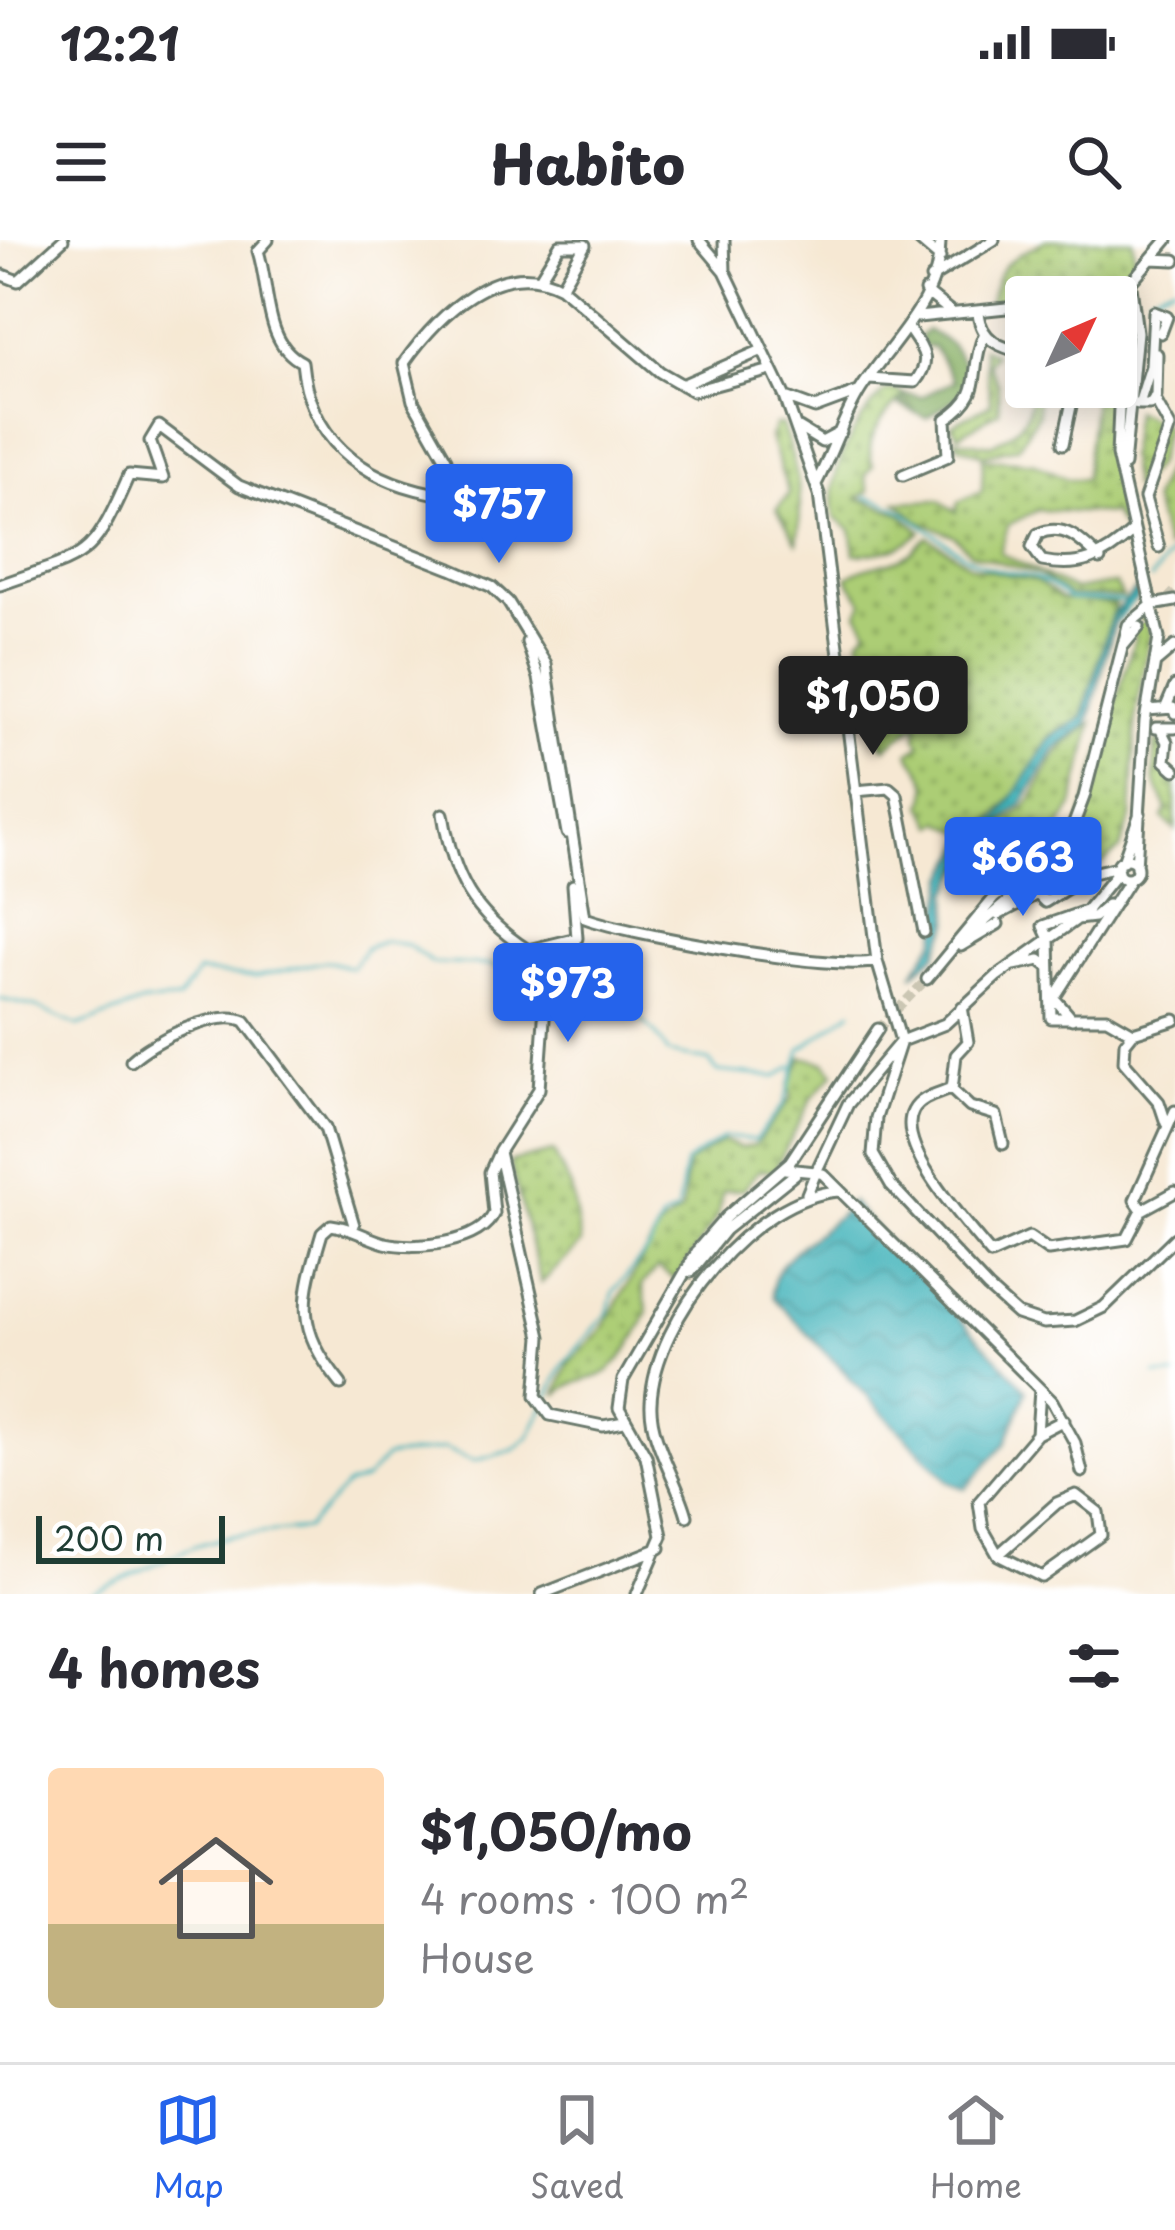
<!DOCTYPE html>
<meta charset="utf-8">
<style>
body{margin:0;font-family:"Playpen Sans",sans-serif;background:#f7f7f7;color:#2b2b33;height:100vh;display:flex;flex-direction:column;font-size:45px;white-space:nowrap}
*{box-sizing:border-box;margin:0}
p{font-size:39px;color:#7c7c81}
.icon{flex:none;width:66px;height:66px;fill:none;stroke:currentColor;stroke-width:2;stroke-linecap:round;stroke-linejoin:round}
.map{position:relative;height:1354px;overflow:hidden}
.drawer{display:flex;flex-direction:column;background:#fff;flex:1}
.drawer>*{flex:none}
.needle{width:78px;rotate:46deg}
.fabs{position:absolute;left:1005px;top:36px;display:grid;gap:24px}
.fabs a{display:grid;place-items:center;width:132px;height:132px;border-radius:12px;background:#fff;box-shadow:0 6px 30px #0003;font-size:60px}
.scale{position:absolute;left:36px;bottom:30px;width:189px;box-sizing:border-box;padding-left:12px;border:6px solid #1f3d34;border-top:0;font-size:33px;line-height:42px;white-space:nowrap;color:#1f3d34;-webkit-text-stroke:9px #fff;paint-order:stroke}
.price{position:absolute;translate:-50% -102px;padding:0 27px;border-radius:12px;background:#2563eb;color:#fff;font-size:39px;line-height:78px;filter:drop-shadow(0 3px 6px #0008)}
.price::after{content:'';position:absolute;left:50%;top:72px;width:36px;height:27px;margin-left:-18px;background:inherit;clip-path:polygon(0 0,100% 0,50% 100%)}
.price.selected{background:#222;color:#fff}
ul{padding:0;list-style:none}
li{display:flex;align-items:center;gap:36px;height:300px;padding:0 48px}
li span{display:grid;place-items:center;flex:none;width:336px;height:240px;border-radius:12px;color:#555}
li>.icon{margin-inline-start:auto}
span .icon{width:144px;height:144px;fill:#fffc;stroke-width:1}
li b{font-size:51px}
h2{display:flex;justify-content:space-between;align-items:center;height:144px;padding:0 48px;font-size:51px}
.status{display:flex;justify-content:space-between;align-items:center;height:84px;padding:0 60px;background:#fff;direction:ltr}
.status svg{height:33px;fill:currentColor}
header{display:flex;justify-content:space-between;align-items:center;height:156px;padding:0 48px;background:#fff;font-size:54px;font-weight:800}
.tabs{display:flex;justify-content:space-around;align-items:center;height:168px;border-top:3px solid #e1e1e2;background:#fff;font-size:33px;color:#7c7c81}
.tabs a{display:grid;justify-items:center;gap:6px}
.tabs .selected{color:#2563eb}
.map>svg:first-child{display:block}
.grass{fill:url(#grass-dots);stroke:#668554;stroke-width:3}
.forest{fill:url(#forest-firs);stroke:#54764d;stroke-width:3}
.water{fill:url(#water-waves);stroke:#317877;stroke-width:3}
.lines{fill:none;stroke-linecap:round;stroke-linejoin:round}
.stream{stroke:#43b3ba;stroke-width:3}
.minor-tunnel{stroke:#cbc6b3;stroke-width:9;stroke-dasharray:9 4.5;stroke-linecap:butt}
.minor-casing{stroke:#6a796c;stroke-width:15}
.minor{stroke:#fff;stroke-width:9}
</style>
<div class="status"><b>12:21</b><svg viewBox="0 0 49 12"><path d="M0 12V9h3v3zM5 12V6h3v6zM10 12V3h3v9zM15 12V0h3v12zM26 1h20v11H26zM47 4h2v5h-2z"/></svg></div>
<header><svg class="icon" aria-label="menu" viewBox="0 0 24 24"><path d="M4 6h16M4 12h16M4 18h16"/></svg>Habito<svg class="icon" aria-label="search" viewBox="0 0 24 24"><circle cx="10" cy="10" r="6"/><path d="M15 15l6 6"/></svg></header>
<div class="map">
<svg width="1175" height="1354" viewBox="0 0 1175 1354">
<defs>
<pattern id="grass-dots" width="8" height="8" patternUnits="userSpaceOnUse" patternTransform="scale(3)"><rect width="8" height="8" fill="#accd75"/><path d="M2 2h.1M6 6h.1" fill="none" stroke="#8ba861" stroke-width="1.8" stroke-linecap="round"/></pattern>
<pattern id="forest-firs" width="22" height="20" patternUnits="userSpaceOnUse" patternTransform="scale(3)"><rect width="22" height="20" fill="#89b066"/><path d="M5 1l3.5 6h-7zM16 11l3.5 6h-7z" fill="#6f9055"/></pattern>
<pattern id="water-waves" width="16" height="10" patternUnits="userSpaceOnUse" patternTransform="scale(3)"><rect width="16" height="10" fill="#43b3ba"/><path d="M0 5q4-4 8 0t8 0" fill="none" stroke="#379398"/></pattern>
</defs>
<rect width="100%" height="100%" fill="#fff"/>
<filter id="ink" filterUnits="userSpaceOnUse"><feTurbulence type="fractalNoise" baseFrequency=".00833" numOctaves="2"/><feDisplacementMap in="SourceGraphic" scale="24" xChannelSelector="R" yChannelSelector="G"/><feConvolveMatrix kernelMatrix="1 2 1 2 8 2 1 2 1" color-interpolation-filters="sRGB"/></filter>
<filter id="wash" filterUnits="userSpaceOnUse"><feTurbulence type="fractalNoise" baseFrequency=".004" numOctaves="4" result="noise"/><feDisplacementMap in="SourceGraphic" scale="48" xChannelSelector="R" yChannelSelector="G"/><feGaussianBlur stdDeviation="2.7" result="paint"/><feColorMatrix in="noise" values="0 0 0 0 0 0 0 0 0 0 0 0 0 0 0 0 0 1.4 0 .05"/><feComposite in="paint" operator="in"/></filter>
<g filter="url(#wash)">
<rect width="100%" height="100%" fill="#f6e8d3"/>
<path class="grass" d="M1046 0H1133L1134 15 1142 19 1114 39 989 65C999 22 1007 21 1046 0Z
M983 108 994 114 988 123 998 144 999 171 959 195 951 185 991 164Z
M1030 147H1037L1038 174 1018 207 983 215 958 205 955 199 991 205C1015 193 1033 180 1030 147Z
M1095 147H1112L1114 232 1126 296 1113 274 1038 270 1008 285 1000 313 1074 350 1115 344 1122 357 1069 356 1040 335 971 313 954 296 918 280 897 262 939 260 956 272 958 262 982 251 983 218 1035 223 1067 239H1085Z
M895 150 905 154C888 171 861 198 873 225L865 236 869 251 858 258 900 273 921 291C904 310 879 313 855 314L851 290 835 278C825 232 854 183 885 151Z
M1134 170 1166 186 1156 224 1137 248 1132 247 1128 217Z
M775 185H782C796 225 805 259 797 303L777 269 789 254 770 198Z
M1175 204V295L1166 308 1152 260Z
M928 297 972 326 1037 341 1061 359 1115 364 1081 479 1051 495 1017 553 987 585 965 593 942 582 935 586 923 565C935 543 922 532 909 513L921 504 916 498 919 482 886 507C862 483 867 447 873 418L861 414 860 397 868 389 858 373 863 362 847 338C867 322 893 327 913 311 918 306 922 300 928 297Z
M1146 373 1150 393 1136 474 1131 578 1120 609 1099 626 1031 638 980 682 1020 643 1072 612 1135 397 1129 391Z
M1093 483 1073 566 1054 599 1024 588 993 600 964 629C972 590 1018 585 1034 555 1057 513 1052 512 1093 483Z
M1155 502H1161L1175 548V590L1163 578 1167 570 1154 539Z
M802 817 825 822 834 833 812 858 774 931 759 930C736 954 755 948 723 951L717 977 679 1034 674 1039 658 1027 642 1045 648 1071C640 1092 622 1125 601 1135 584 1142 571 1141 557 1155L568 1124 602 1090 660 987 682 971 687 923 723 901 741 908 755 905 792 857 789 846Z
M553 912 571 948 581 1004 541 1043 510 922Z"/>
<path class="forest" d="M927 90 951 104 969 132 965 152 927 178 897 164 905 154 921 157 954 141 934 107 922 106 920 96Z"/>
<path class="water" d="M1136 350 1140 356 1116 377 1088 484 1056 508 1022 564 972 607 949 653 950 683 936 714 912 735 936 699 947 637 967 597 999 578 1051 498 1083 478 1112 375Z
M851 962 1027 1150 1006 1203 965 1249 949 1242 774 1058C763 1017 832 991 851 962Z"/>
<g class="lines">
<path class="stream" d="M1149 55 1175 44
M866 257C909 266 936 300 973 320 1009 340 1033 326 1069 359L1122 361
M1151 339 1175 308
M1118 381 1133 360
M0 759 36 767 78 786 145 762 178 760 198 732 255 737 326 721 352 728 366 708 385 701 408 705 432 723 492 725 539 745
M562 760C604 754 648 773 668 813L709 821 717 831 776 837 792 826
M1156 1135 1175 1136
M90 1354 194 1306 230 1296 306 1289 347 1245 365 1240 386 1217 445 1209 474 1221 514 1210 530 1196 563 1125 608 1073 614 1051 650 1007 662 979 677 972 685 923 724 897 755 900 784 864 801 809 852 771"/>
</g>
</g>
<g filter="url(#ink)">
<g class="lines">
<path class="minor-tunnel" d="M1139 387 1175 351
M878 789 927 739"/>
<defs>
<path id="minor" d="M268 0 258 11C270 48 264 104 302 122 309 198 360 239 432 253L449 242 446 219 413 161 404 123C437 76 500 14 561 47L660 132 693 151 771 130
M699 0 725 31 785 157 819 254 877 721 901 801 876 878 873 914 891 945 988 1048 1017 1074 1044 1083 1075 1081 1104 1067 1175 998
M724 0 725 31
M919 0 940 18
M1151 19 1175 20
M0 34 18 41 63 0
M540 38 560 5H585L561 47
M931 38 994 0
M1130 43 1167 0
M1124 49 1117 215 1159 398 1145 481 1136 627
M925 51 950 71
M1073 57 1123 45
M978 74C982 102 1001 107 1026 114
M918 77 1026 66
M869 139 915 142C933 119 923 110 908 88
M682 145 760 111
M785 157 815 168 858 152
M1154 158 1170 187 1145 258 1159 307
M1126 161 1139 164 1151 126 1154 72 1167 77 1161 93
M1139 164H1150L1156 156 1157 114
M799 188 822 202 841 192
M1063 204 1075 147
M1124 225 1137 92 1131 47
M903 235 948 216 946 179C988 151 967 133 984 95
M816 244C832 214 843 177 861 149 892 101 941 61 940 0
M1100 319C1082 301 1064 282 1038 294L1032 307 1042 321C1080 329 1104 318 1132 292
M0 345C89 313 90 324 129 235L163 238 150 201 159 186 239 246 451 329 492 347 508 362 546 424 585 678C632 695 834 732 877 721
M527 402 539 438 567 593
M1124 405 1139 387
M1156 422 1175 406
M1166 467 1175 446
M1147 470 1173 468 1175 473
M1156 488H1175
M1160 488 1167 502 1165 521 1175 530
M855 551 889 548 897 555 924 692
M443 574C453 638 474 675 528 710L577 698
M1117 629a10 10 0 1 1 20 0a10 10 0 1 1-20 0Z
M1123 621 1140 573
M573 645 577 698 568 722 546 752 539 849 499 912 541 1097 536 1156 550 1175 603 1186 624 1182
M1088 670 1043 686 1049 699 1051 778H1107L1133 793 1175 780
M998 675 1037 654 1045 662 1092 633
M1077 679 1094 677 1108 665
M964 699 1022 649 1118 627
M961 706 998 684
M1014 725 1040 720 1048 726
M927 739 994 658 1067 602 1084 557 1128 385 1152 365 1175 361
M962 767 968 802 956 815 952 850 970 867 996 875 1003 904
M1072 779 1054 758 1130 639
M1133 793 1125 803 1124 822 1159 862 1166 883
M131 821C152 801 217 768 245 781L325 888 354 985
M952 848C938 854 920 857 913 871 894 907 969 987 991 1014L1029 997 1048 1010 1127 999 1142 970 1135 960 1175 871
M785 929 816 932 848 864 901 801 945 784 997 736 1083 675 1118 632
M807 954 816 932 823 934 1052 1161 1075 1203 1082 1232
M1142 970 1175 952
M691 1032 725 990 795 934
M341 1144C294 1086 302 1060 322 993L331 985C353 988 364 997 385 1003 415 1010 480 1004 494 973L490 932 499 912
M1037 1194 1064 1180
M687 1276C678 1241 649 1199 651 1163 654 1078 754 957 839 951
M998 1315 1042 1337 1101 1295 1098 1272 1076 1255 1057 1263 998 1315 983 1289 979 1262 1037 1194 1040 1149
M542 1354 660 1308
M637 1354 662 1296 646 1216 619 1168 623 1140 699 1008 726 977 790 922 878 789"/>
</defs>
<use href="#minor" class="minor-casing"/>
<use href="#minor" class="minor"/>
</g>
</g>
</svg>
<div class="fabs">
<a><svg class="needle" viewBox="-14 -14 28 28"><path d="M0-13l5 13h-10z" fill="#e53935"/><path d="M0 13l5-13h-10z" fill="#7c7c81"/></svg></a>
</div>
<div class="scale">200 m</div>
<b class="price" style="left:499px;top:326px">$757</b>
<b class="price selected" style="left:873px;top:518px">$1,050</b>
<b class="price" style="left:1023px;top:679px">$663</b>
<b class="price" style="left:568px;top:805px">$973</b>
</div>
<section class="drawer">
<h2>4 homes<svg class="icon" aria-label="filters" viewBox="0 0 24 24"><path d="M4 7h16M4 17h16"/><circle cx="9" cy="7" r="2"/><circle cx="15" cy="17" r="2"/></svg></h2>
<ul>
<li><span style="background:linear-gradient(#ffd9b3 65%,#c2b280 0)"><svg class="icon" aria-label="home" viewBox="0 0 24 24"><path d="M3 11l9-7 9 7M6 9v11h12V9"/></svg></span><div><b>$1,050/mo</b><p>4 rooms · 100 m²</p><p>House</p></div></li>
</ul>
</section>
<nav class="tabs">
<a class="selected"><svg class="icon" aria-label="map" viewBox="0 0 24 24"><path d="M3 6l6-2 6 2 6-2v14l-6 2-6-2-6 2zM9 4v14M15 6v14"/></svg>Map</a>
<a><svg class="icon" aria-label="saved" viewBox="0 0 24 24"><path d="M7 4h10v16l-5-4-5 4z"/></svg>Saved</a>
<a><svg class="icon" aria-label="home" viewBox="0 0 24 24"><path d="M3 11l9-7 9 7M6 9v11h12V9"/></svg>Home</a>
</nav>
